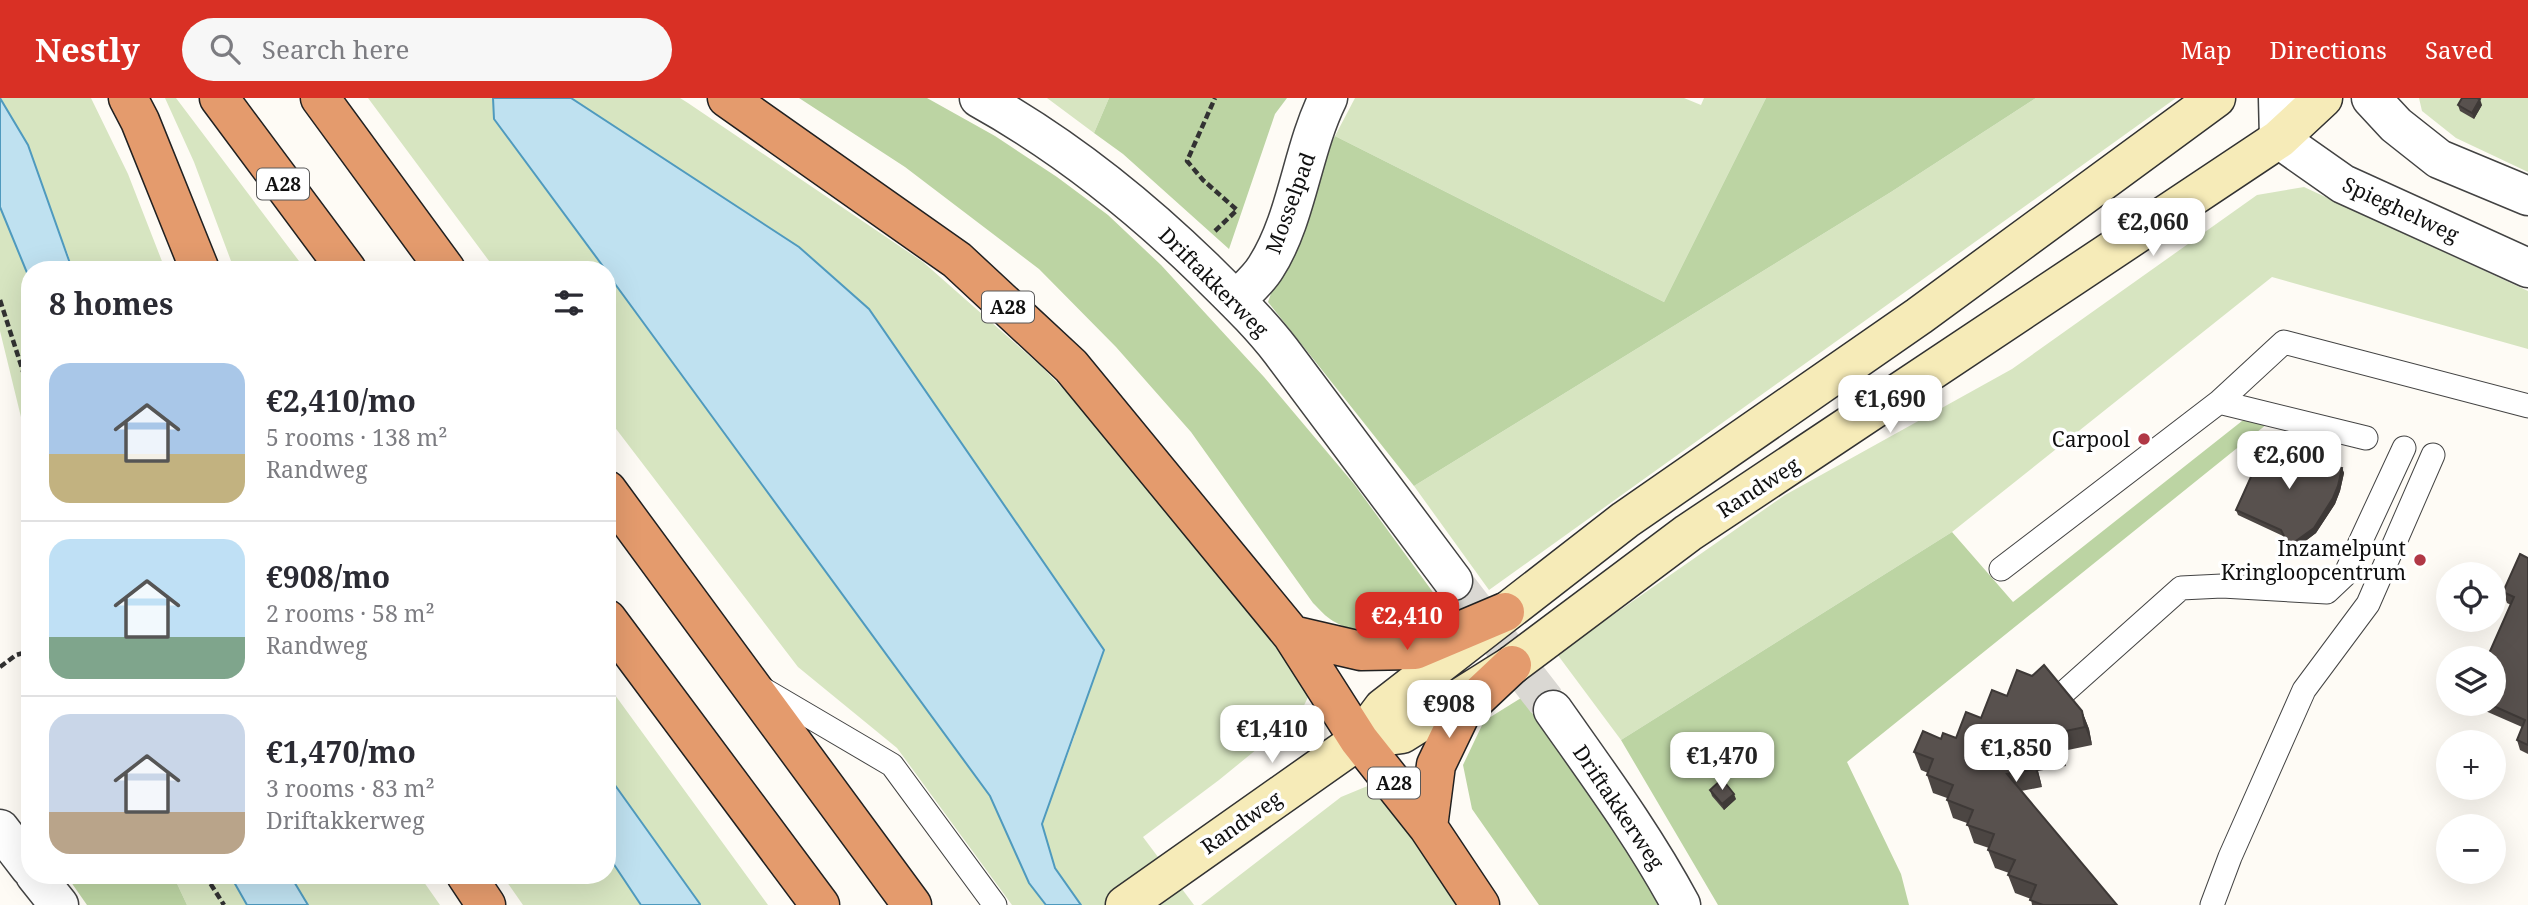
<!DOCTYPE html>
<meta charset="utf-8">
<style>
body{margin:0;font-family:"Noto Serif",serif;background:#f7f7f7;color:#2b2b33;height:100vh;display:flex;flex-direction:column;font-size:26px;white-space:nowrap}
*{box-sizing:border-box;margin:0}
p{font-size:23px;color:#7c7c81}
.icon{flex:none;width:38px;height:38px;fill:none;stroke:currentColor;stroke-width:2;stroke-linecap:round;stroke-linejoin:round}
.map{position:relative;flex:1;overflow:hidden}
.side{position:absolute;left:21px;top:163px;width:595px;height:623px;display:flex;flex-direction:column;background:#fff;border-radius:28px;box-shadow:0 7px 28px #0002}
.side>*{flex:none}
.controls{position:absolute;left:2436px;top:464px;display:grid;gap:14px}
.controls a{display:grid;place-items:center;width:70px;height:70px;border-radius:50%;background:#fff;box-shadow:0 7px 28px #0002;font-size:35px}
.price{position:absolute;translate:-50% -60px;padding:0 16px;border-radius:14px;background:#fff;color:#222;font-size:23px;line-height:46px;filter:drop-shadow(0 2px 4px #0008)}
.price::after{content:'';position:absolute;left:50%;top:42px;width:21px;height:16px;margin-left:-10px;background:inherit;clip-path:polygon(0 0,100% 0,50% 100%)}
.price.on{background:#d93025;color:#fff}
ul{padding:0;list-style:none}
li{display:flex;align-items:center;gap:21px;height:175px;padding:0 28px}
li+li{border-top:2px solid #e1e1e2}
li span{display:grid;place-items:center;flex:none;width:196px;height:140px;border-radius:21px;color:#555}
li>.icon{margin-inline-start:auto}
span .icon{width:84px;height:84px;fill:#fffc;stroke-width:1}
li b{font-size:30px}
h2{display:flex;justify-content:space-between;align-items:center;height:84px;padding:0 28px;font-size:30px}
header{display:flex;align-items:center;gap:42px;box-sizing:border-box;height:98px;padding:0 35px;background:#d93025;color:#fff}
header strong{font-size:33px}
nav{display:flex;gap:38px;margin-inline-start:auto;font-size:24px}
.search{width:490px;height:63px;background:#f7f7f7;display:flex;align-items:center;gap:18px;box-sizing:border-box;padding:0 24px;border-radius:38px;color:#7c7c81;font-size:26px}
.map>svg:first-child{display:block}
.green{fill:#d7e5c1}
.forest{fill:#bcd4a3}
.water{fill:#bfe1f0;stroke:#4f9abe;stroke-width:2}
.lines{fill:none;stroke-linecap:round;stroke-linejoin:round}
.street-tunnel{stroke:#dad8d3;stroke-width:38;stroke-dasharray:38 19;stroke-linecap:butt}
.lane-casing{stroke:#434343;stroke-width:25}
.street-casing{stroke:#434343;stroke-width:41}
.secondary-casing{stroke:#323232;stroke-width:41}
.highway-casing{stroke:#212121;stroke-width:41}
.path{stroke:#323232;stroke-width:4.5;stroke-dasharray:7 3.5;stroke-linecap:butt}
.lane{stroke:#fff;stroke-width:23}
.street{stroke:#fff;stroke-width:38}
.secondary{stroke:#f6ebb8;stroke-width:38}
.highway{stroke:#e49b6d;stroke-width:38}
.wall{fill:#4c4643}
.shaded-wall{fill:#3e3937}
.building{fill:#58514e;stroke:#3e3937;stroke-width:2}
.poi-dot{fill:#b13846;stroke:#fff;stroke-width:2.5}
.labels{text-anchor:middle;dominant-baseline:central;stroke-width:7;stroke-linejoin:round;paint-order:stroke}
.shield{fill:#fff;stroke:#585858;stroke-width:2}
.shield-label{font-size:19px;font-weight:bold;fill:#101010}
.street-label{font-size:21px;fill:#101010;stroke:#fff}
.poi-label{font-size:21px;fill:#101010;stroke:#fff;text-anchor:end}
</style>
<header>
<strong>Nestly</strong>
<div class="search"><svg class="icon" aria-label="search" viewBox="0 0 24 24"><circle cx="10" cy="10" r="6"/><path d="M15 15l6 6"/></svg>Search here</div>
<nav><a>Map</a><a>Directions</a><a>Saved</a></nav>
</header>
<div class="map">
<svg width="2528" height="807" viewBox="0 0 2528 807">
<rect width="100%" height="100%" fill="#fefbf5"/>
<path class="green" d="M1 0H91L128 76 165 171H72L68 156Z
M165 0H176L305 171H234L194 64Z
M368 0H493L495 21 605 171H495Z
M571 0H680L688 5 923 164 1042 269 1144 374 1280 551 1308 599 1300 616 1219 682 1143 739 1194 807H1081L1055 770 1042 726 1075 637 869 211 799 149Z
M1047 0H1109L1094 35Z
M1355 0H1684L1701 7 1704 0H1766L1664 204 1335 38Z
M2036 0H2176L1489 492 1414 388 1891 94Z
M2419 0H2528V74L2456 40 2422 13Z
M2304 89 2528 193V251L2272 179 1952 434 1621 642 1557 556 1785 397 2012 271 2257 97Z
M0 109 30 182V356L0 233Z
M607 175 990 698 1029 785 1046 807H1012L897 650 798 569 607 319Z
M607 586 768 807H700L607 676Z
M1370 687 1471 807H1201L1341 699Z
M607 756 641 807H523L502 777H607Z
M173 777H230L247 807H187Z
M290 777H419L440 807H308Z"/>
<path class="forest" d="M799 0H927L995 38 1057 79 1108 117 1161 167 1264 279 1354 386 1451 519C1413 529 1370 545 1333 523 1326 519 1319 511 1313 505L1191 334 1116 249 1039 171 905 69Z
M1109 0H1287L1275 16 1229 151 1123 56 1094 35Z
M1766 0H2036L1891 94 1414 388 1268 204 1305 98 1335 38 1664 204Z
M2272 322 1847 664 1901 776 1909 807H1718L1621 642 1952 434 2013 504 2242 323Z
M1521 600 1612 725 1662 807H1539L1472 711 1463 667 1484 623Z
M66 777H173L187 807H87Z"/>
<path class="water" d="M0 0 28 47 72 171 30 172V182L0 109Z
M493 0H571L799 149 869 211 1104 552 1042 726 1055 770 1081 807H1046L1029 785 990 698 607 175V172L605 171 494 21Z
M607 676 700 806V807H641L607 756Z
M230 777H290L308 807H247Z"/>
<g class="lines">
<path class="street-tunnel" d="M1453 483 1553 612"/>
<defs>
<path id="lane" d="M2219 304 2284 244 2528 308
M2001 471 2219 304 2366 340
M761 590 892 667 995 807
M2042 614 2181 490 2222 488 2327 494 2345 477 2404 350
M2212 807 2230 759 2304 592 2368 506 2433 357"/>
<path id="street" d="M979 0C1062 46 1136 105 1204 171 1231 198 1258 223 1281 253L1453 483
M2278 0 2279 41 2343 86 2528 170
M2371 0 2396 27 2439 61 2528 98
M1237 201C1247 191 1259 181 1266 169 1297 121 1302 52 1328 0
M1553 612C1598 676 1644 738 1681 807
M0 731 30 770
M35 777 59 807"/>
<path id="secondary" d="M1359 642 1402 636 1512 567 1688 435 2279 41 2323 0
M1125 807 1359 642 1383 610 1625 422 1919 218 2216 0"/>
<path id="highway" d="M128 0 140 23 200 172
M219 0 347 172
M320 0 446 172
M727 0 957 162 1071 268 1292 537 1359 642 1428 729 1480 807
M607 392 912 807
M607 521 820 807
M1292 537 1361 553 1415 552 1505 514
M1428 729 1436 667 1461 615 1512 567
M466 777 486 807"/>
</defs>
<use href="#lane" class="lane-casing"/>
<use href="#street" class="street-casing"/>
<use href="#secondary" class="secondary-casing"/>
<use href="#highway" class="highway-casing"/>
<path class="path" d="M1215 133 1237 112 1203 82 1187 63 1215 0
M0 202 30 295
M0 569 16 557 30 553
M205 777 224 807"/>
<use href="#lane" class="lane"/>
<use href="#street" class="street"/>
<use href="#secondary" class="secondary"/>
<use href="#highway" class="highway"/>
</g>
<path class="wall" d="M2458 7H2482L2474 21 2460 13Z
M2326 365 2327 368 2342 370 2344 375 2340 393 2335 406 2316 435 2291 454 2283 438 2238 417 2236 412Z
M2528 460V656L2520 652 2517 642 2522 629 2474 608 2473 606H2494L2511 507 2507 505 2503 494Z
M2007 598 2082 613 2089 631 2092 647 2063 653 2066 668 2038 673 2042 689 2021 693 2117 807H2032L2031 801 2015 795 2008 777 2009 775 1995 770 1988 752 1989 750 1974 745 1967 725 1953 720 1947 702V700L1933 695 1927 677 1928 675 1921 672 1914 654 1941 641 1956 640Z
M1710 692 1736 701 1724 712 1712 698Z"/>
<path class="shaded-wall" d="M2480 1 2482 7 2474 21 2472 15Z
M2342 370 2344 375 2340 393 2335 406 2316 435 2291 454 2289 448Z
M2082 613 2089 631 2092 647 2085 629Z
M2056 635 2063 653 2066 668 2059 650Z
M2032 655 2038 673 2042 689 2035 671Z
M1734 696 1736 701 1724 712 1722 706Z"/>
<path class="building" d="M2462 0H2477L2480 1 2472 15 2458 7Z
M2268 341 2315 363 2326 365 2325 367 2342 370 2338 388 2333 400 2314 430 2289 448 2281 432 2236 412Z
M2520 456 2528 460V647L2517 642 2525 622 2489 606H2494V560H2487L2514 499 2503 494Z
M2044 567 2082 613 2085 629 2056 635 2059 650 2032 655 2035 671 2007 676 2117 807H2043L2030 802 2036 787 2008 777 2015 762 1988 752 1994 736 1967 727 1973 712 1947 702 1953 687 1927 677 1933 661 1914 654 1923 633 1941 641 1943 635 1956 640 1966 614 1981 620 1992 592 2007 598 2017 572 2032 578Z
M1722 681 1734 696 1722 706 1710 692Z"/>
<g class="poi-dot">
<circle cx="2144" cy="341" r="7"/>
<circle cx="2420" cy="462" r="7"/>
</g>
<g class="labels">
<g class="shield">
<rect x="257" y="70.5" width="52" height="31" rx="5"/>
<rect x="982" y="193.5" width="52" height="31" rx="5"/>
<rect x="1368" y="669.5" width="52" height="31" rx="5"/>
</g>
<g class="shield-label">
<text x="283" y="86">A28</text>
<text x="1008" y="209">A28</text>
<text x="1394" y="685">A28</text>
</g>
<g class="street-label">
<text transform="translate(1290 105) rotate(-70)">Mosselpad</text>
<text transform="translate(2401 111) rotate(25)">Spieghelweg</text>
<text transform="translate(1214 184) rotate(45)">Driftakkerweg</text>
<text transform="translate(1758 389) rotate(-33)">Randweg</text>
<text transform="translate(1619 709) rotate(56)">Driftakkerweg</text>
<text transform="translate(1241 724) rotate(-35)">Randweg</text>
</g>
<g class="poi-label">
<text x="2130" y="341">Carpool</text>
<text x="2406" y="450">Inzamelpunt<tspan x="2406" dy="24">Kringloopcentrum</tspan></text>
</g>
</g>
</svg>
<div class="controls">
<a><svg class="icon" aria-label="locate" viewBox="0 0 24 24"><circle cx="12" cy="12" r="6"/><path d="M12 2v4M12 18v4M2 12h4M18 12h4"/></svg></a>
<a><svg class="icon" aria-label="layers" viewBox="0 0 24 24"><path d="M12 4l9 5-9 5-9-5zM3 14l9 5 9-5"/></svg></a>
<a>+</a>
<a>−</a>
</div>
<b class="price" style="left:2153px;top:160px">€2,060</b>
<b class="price" style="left:1890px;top:337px">€1,690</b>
<b class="price" style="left:2289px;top:393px">€2,600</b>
<b class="price on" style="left:1407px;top:554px">€2,410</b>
<b class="price" style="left:1449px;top:642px">€908</b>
<b class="price" style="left:1272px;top:667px">€1,410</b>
<b class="price" style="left:2016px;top:686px">€1,850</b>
<b class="price" style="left:1722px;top:694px">€1,470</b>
<section class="side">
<h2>8 homes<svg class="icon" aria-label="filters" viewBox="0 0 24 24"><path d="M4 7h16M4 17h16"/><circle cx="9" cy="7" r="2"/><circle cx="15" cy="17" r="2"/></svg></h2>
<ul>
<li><span style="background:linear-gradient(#a9c7e8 65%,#c2b280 0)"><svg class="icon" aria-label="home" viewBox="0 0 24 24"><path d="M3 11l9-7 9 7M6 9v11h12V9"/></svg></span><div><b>€2,410/mo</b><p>5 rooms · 138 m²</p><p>Randweg</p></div></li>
<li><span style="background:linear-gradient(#bfe0f5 70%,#7fa58c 0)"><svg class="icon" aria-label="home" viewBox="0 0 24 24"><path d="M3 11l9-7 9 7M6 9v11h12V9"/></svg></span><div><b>€908/mo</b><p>2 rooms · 58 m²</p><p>Randweg</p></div></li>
<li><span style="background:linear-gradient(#c9d6e8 70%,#b9a48a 0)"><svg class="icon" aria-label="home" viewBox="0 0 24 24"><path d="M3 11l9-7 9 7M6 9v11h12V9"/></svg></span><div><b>€1,470/mo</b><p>3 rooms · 83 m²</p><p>Driftakkerweg</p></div></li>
</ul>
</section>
</div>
